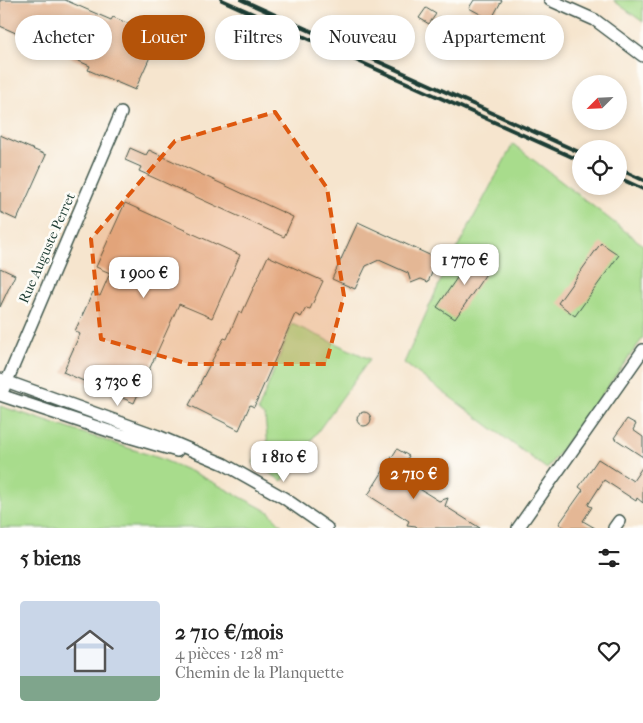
<!DOCTYPE html>
<html lang="fr">
<meta charset="utf-8">
<style>
body{margin:0;font-family:"IM FELL French Canon",serif;background:#f2f2f2;color:#222;height:100vh;display:flex;flex-direction:column;font-size:19px;white-space:nowrap}
*{box-sizing:border-box;margin:0}
p{font-size:16px;color:#767676}
.icon{flex:none;width:28px;height:28px;fill:none;stroke:currentColor;stroke-width:2;stroke-linecap:round;stroke-linejoin:round}
.map{position:relative;height:528px;overflow:hidden}
.panel{display:flex;flex-direction:column;background:#fff;flex:1}
.panel>*{flex:none}
.banner{position:absolute;left:15px;top:15px;width:614px;height:45px;display:flex;gap:10px}
.needle{width:32px;rotate:246deg}
.fabs{position:absolute;left:572px;top:75px;display:grid;gap:10px}
.fabs a{display:grid;place-items:center;width:55px;height:55px;border-radius:50%;background:#fff;box-shadow:0 2px 8px #0003;font-size:25px}
.price{position:absolute;translate:-50% -42px;padding:0 11px;border-radius:10px;background:#fff;color:#222;font-size:16px;line-height:32px;filter:drop-shadow(0 1px 2px #0008)}
.price::after{content:'';position:absolute;left:50%;top:30px;width:15px;height:11px;margin-left:-8px;background:inherit;clip-path:polygon(0 0,100% 0,50% 100%)}
.price.active{background:#b45309;color:#fff}
ul{padding:0;list-style:none}
li{display:flex;align-items:center;gap:15px;height:125px;padding:0 20px}
li span{display:grid;place-items:center;flex:none;width:140px;height:100px;border-radius:5px;color:#555}
li>.icon{margin-inline-start:auto}
span .icon{width:60px;height:60px;fill:#fffc;stroke-width:1}
li b{font-size:21px}
h2{display:flex;justify-content:space-between;align-items:center;height:60px;padding:0 20px;font-size:21px}
.tag{padding:0 18px;border-radius:22px;background:#fff;box-shadow:0 2px 8px #0003;font-size:18px;line-height:45px}
.tag.active{background:#b45309;color:#fff}
.map>svg:first-child{display:block}
.green{fill:#a8dc8c;stroke:#648c60}
.water{fill:#4bb9c3;stroke:#357b7c}
.building{fill:#e4b795}
.lines{fill:none;stroke-linecap:round;stroke-linejoin:round}
.street-casing{stroke:#3f564b;stroke-width:14}
.street{stroke:#fff;stroke-width:11}
.rail{stroke:#1f3d34;stroke-width:4}
.marked{fill:#de580e;fill-opacity:0.2;stroke:#de580e;stroke-width:4;stroke-dasharray:10 6;stroke-linejoin:round}
.labels{text-anchor:middle;dominant-baseline:central;stroke-width:5;stroke-linejoin:round;paint-order:stroke}
.street-label{font-size:14px;fill:#1f3d34;stroke:#fdfcf7}
</style>
<div class="map">
<svg width="643" height="528" viewBox="0 0 643 528">
<rect width="100%" height="100%" fill="#fdfcf7"/>
<filter id="ink" filterUnits="userSpaceOnUse"><feTurbulence type="fractalNoise" baseFrequency=".02" numOctaves="2"/><feDisplacementMap in="SourceGraphic" scale="10" xChannelSelector="R" yChannelSelector="G"/><feConvolveMatrix kernelMatrix="1 2 1 2 8 2 1 2 1" color-interpolation-filters="sRGB"/></filter>
<filter id="wash" filterUnits="userSpaceOnUse"><feTurbulence type="fractalNoise" baseFrequency=".0096" numOctaves="4" result="noise"/><feDisplacementMap in="SourceGraphic" scale="20" xChannelSelector="R" yChannelSelector="G"/><feGaussianBlur stdDeviation="1.12" result="paint"/><feColorMatrix in="noise" values="0 0 0 0 0 0 0 0 0 0 0 0 0 0 0 0 0 1.4 0 .05"/><feComposite in="paint" operator="in"/></filter>
<g filter="url(#wash)">
<rect width="100%" height="100%" fill="#f6e5ce"/>
<path class="green" d="M614 0H643V22L614 1Z
M513 144 643 245V338L547 469 404 363 445 271Z
M292 324 370 359 282 481 253 463 257 455 268 446 265 417 258 411Z
M0 406 159 458 199 475 269 512 284 528H0Z"/>
<path class="water" d="M439 15 452 21 442 42 429 35Z"/>
<g id="blocks">
<path class="building" d="M0 0H65L111 20 113 17 159 37 135 90 88 70 90 66 0 26Z
M474 0H502L491 20 469 8Z
M426 8 436 14 429 24 419 18Z
M0 135 46 155 17 220 0 212Z
M130 148 146 155 149 150 293 217 284 237 139 171 141 167 125 160Z
M125 203 240 255 212 318 179 304 134 403 63 372 80 334 75 331 93 292 100 296 110 273 96 267Z
M358 222 438 259 428 282 421 279 411 283 408 273 379 260 366 266 355 289 332 279Z
M601 243 619 255 575 316 558 303Z
M474 253 492 265 455 319 437 307Z
M268 256 323 281 310 309 306 308 301 317 295 314 254 407 250 405 239 430 189 405 201 383H200L224 338 227 339 239 311 242 313Z
M0 268 15 275 0 307Z
M357 419a7 7 0 1 1 14 0a7 7 0 1 1-14 0Z
M627 419 636 424 633 430 643 437V457L614 438Z
M397 449 409 456 397 475 439 501 448 498 445 506 480 528H417L416 526 407 525 409 521 368 495Z
M598 459 633 481 643 466V503L637 498 636 501 604 480 588 505 592 507 583 521 595 528H566L559 524 583 490 579 487Z"/>
</g>
</g>
<g filter="url(#ink)">
<use href="#blocks" fill-opacity="0" stroke="#3f564b" stroke-width="1"/>
<g class="lines">
<defs>
<path id="street" d="M550 0 595 20 643 56
M0 379 158 436 224 464 284 498 327 528
M0 395 112 432 177 451
M1 395 121 113
M518 528 643 350
M614 528 619 521"/>
</defs>
<use href="#street" class="street-casing"/>
<use href="#street" class="street"/>
<path class="rail" d="M222 0 581 161
M242 0 581 153
M619 169 643 180
M619 178 643 189"/>
</g>
</g>
<path class="marked" d="M275 112 327 188 344 296 326 364H189L101 339 91 239 175 141Z"/>
<g class="labels">
<g class="street-label">
<text transform="translate(47 248) rotate(-66)">Rue Auguste Perret</text>
</g>
</g>
</svg>
<div class="fabs">
<a><svg class="needle" viewBox="-14 -14 28 28"><path d="M0-13l5 13h-10z" fill="#e53935"/><path d="M0 13l5-13h-10z" fill="#767676"/></svg></a>
<a><svg class="icon" aria-label="locate" viewBox="0 0 24 24"><circle cx="12" cy="12" r="6"/><path d="M12 2v4M12 18v4M2 12h4M18 12h4"/></svg></a>
</div>
<b class="price" style="left:465px;top:286px">1 770 €</b>
<b class="price" style="left:144px;top:299px">1 900 €</b>
<b class="price" style="left:118px;top:407px">3 730 €</b>
<b class="price" style="left:284px;top:483px">1 810 €</b>
<b class="price active" style="left:414px;top:500px">2 710 €</b>
<div class="banner">
<a class="tag">Acheter</a>
<a class="tag active">Louer</a>
<a class="tag">Filtres</a>
<a class="tag">Nouveau</a>
<a class="tag">Appartement</a>
</div>
</div>
<section class="panel">
<h2>5 biens<svg class="icon" aria-label="filters" viewBox="0 0 24 24"><path d="M4 7h16M4 17h16"/><circle cx="9" cy="7" r="2"/><circle cx="15" cy="17" r="2"/></svg></h2>
<ul>
<li><span style="background:linear-gradient(#c9d6e8 75%,#7fa58c 0)"><svg class="icon" aria-label="home" viewBox="0 0 24 24"><path d="M3 11l9-7 9 7M6 9v11h12V9"/></svg></span><div><b>2 710 €/mois</b><p>4 pièces · 128 m²</p><p>Chemin de la Planquette</p></div><svg class="icon" aria-label="heart" viewBox="0 0 24 24"><path d="M12 20l-8-8c-3-5 5-10 8-4 3-6 11-1 8 4z"/></svg></li>
</ul>
</section>
